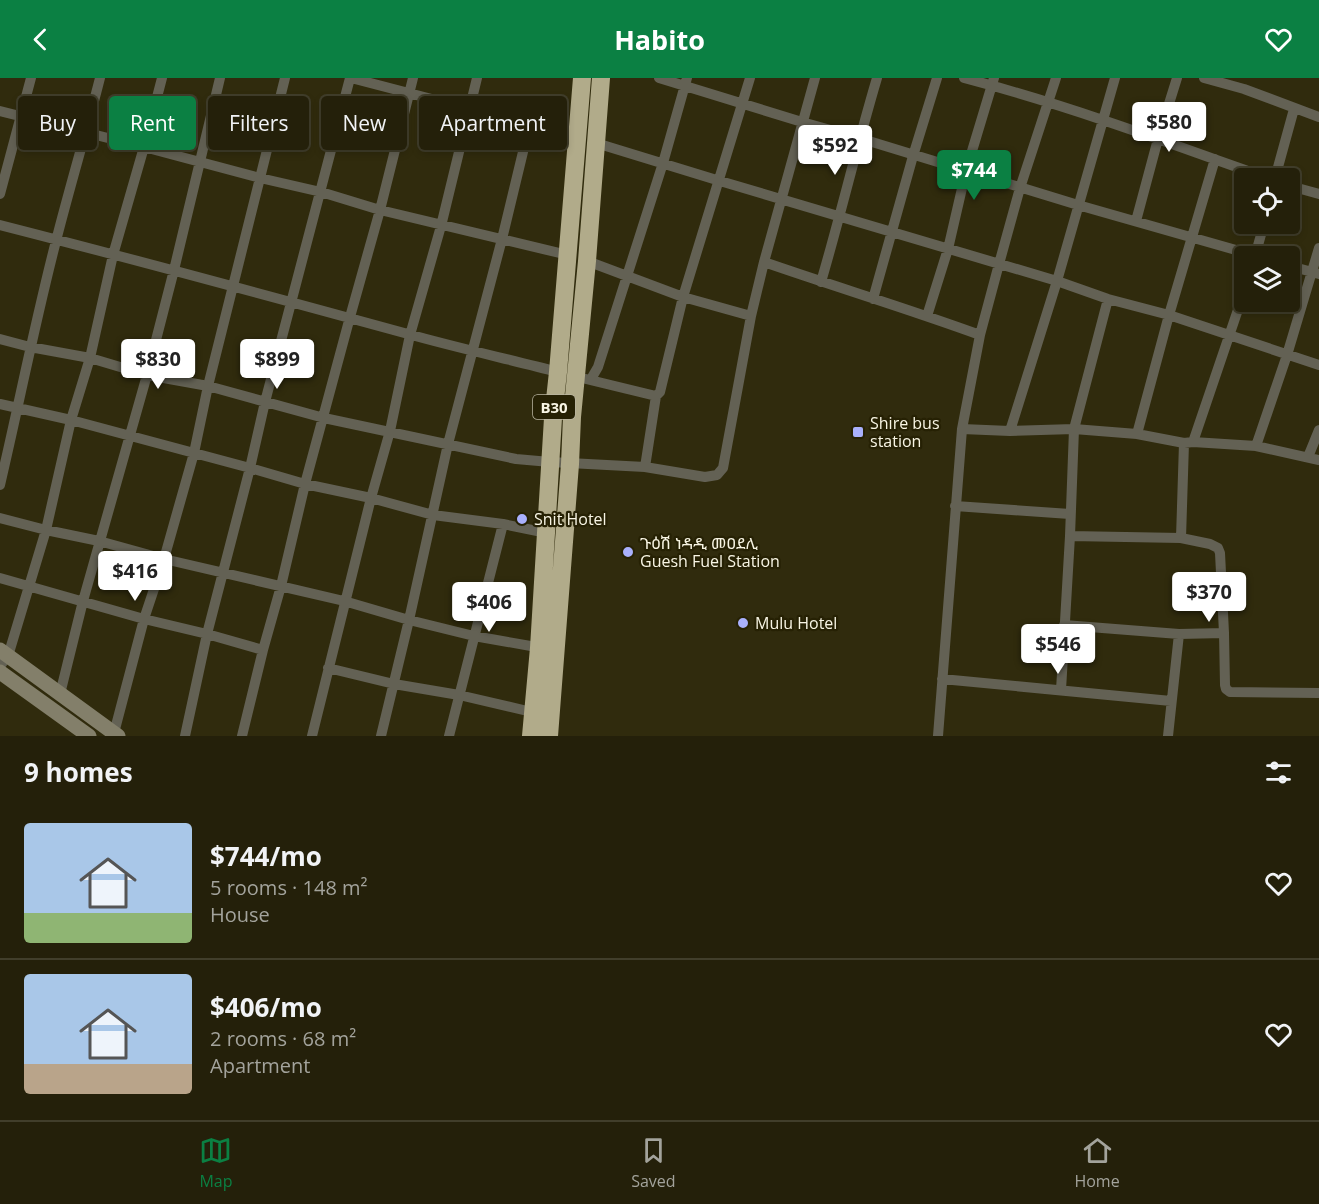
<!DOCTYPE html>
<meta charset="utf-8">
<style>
body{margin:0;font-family:"Open Sans","Noto Sans Ethiopic",sans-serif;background:#2c2813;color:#f1f3f6;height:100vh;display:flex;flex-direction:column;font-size:22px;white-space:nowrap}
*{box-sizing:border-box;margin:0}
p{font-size:20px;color:#a3a39c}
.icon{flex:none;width:33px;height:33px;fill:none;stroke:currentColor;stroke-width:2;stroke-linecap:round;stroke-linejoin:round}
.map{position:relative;height:658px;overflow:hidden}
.drawer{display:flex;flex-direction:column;background:#24200a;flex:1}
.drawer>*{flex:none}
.banner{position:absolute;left:18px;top:18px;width:600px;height:54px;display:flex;gap:12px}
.fabs{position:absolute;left:1234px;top:90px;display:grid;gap:12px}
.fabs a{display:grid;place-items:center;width:66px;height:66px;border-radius:6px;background:#24200a;box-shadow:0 3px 9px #0003,0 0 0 2px #413e2b;font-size:30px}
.price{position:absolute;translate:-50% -51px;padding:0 14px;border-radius:6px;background:#fff;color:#222;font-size:20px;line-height:39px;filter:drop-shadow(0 2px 3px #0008)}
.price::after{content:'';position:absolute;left:50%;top:36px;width:18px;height:14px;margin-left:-9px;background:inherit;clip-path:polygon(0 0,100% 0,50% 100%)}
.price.active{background:#0b8043;color:#fff}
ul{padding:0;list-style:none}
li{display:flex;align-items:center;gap:18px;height:150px;padding:0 24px}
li+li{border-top:2px solid #413e2b}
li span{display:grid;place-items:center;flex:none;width:168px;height:120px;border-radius:6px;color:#555}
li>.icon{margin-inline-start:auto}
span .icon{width:72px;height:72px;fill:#fffc;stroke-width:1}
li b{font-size:26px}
h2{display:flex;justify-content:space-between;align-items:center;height:72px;padding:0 24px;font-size:26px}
.pill{padding:0 21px;border-radius:6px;background:#24200a;box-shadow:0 3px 9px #0003,0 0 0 2px #413e2b;font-size:21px;line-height:54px}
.pill.active{background:#0b8043;color:#fff}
header{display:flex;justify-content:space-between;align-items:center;height:78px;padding:0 24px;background:#0b8043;color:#fff;font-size:27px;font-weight:700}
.dock{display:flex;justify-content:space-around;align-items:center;height:84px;border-top:2px solid #413e2b;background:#24200a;font-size:16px;color:#a3a39c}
.dock a{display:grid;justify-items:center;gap:3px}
.dock .active{color:#0b8043}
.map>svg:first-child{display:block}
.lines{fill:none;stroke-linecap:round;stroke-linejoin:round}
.street{stroke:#636154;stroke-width:10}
.secondary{stroke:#837f6a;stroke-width:15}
.highway{stroke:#b1ab8a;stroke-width:18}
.poi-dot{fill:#a9b0fc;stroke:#262104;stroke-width:2}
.labels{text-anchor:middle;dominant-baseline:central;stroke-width:4.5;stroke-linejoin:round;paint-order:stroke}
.shield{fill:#262104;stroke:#b9b5a1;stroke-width:1.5}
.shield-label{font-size:15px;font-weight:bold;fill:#f8f5e4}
.poi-label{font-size:16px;fill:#f8f5e4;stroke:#262104;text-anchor:start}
</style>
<header><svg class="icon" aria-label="back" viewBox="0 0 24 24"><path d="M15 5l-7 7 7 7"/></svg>Habito<svg class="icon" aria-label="heart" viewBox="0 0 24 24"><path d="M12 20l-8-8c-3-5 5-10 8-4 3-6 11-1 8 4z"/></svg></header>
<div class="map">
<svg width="1319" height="658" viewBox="0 0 1319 658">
<rect width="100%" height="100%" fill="#302b0d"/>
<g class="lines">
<path class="street" d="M351 0 470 31 529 49 578 59
M659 0 802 44 859 60 1078 127 1257 178
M964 0C1067 27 1167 64 1267 100
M1204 0 1244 11 1319 39
M0 33 144 69 260 100 321 114 380 132 568 177
M596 65 720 103 1057 203 1108 221 1169 237 1319 287
M1275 100 1294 31
M1290 108 1319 116
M0 116 31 0
M1136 143 1158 61 1177 0
M0 147C137 182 273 219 408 256 458 270 508 281 558 294
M1255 178 1264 146
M587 183 683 219 751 238
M764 184C836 209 909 231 980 257
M1290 188 1319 196
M821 204C841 136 857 67 877 0
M873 221 913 78 937 0
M927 238 948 171 966 93 994 0
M0 261 30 269 90 280 147 297 208 308 324 340 516 381 550 384 645 389 705 399 717 397 723 390 751 238 764 184 815 0
M586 301 656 318
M591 301 598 289 663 85 687 0
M0 326 71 342 250 390 305 406 371 420 433 437 503 446 547 455
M962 351 1010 353 1074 351 1137 356 1184 365 1193 364 1256 368 1319 382
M1010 353 1057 203 1115 0
M1137 356 1169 237 1215 81
M1193 364 1245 211
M1256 368 1287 277 1319 170
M1308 379 1319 352
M645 389 656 318 660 314 683 219 750 0
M0 407C19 326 35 244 56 163 70 108 86 55 100 0
M955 428 1070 436
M0 440 46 452 99 463 164 481 344 523 409 542 474 558 542 570
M1070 458 1181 460 1210 466 1218 470 1220 475 1224 555 1225 607 1226 611 1230 614 1319 615
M1181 460 1184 365
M0 500 144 541 207 556 263 572
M1064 547 1179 556 1224 555
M0 588 8 578 46 452 71 342 90 280 113 177 144 69 162 0
M328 590 394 606 459 617 536 635
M942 601 1171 623
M1061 612 1070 458 1074 351 1108 221
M60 616 83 523 147 297 174 192 220 0
M114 655 144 541 164 481 194 375 208 308 285 0
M185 658 207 556 250 390 265 324 350 0
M242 658 263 572 281 508 305 406 350 239 380 132 413 0
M312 658 371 420 390 353 410 257 441 148 477 0
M381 658 409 542 448 366 502 161 529 49
M449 658 503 446
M938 658 962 351 980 257 999 186 1020 110 1056 0
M1168 658 1179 556"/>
<path class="secondary" d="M0 572 118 658
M0 594 89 658"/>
<path class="highway" d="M531 658 539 570 553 340 558 294 582 0
M549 658 570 386 572 339 587 183 601 0"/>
</g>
<g class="poi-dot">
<rect x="852" y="348" width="12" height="12" rx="3"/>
<circle cx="522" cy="441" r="6"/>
<circle cx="628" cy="474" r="6"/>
<circle cx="743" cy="545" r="6"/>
</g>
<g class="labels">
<rect class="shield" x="533" y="317" width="42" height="24" rx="4.5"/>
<g class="shield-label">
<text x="554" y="329">B30</text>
</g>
<g class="poi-label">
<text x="870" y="345">Shire bus<tspan x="870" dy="18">station</tspan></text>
<text x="534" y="441">Snit Hotel</text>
<text x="640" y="465">ጉዕሽ ነዳዲ መዐደሊ<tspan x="640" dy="18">Guesh Fuel Station</tspan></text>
<text x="755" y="545">Mulu Hotel</text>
</g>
</g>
</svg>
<div class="fabs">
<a><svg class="icon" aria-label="locate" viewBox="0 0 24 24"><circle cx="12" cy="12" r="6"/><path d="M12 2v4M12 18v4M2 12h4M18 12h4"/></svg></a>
<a><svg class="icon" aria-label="layers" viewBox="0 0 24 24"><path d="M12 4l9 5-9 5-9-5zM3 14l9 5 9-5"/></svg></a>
</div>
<b class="price" style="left:1169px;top:75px">$580</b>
<b class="price" style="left:835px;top:98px">$592</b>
<b class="price active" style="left:974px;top:123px">$744</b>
<b class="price" style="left:158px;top:312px">$830</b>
<b class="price" style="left:277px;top:312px">$899</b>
<b class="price" style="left:135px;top:524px">$416</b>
<b class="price" style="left:1209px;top:545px">$370</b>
<b class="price" style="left:489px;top:555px">$406</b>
<b class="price" style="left:1058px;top:597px">$546</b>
<div class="banner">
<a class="pill">Buy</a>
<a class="pill active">Rent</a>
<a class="pill">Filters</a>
<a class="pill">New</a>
<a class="pill">Apartment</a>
</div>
</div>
<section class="drawer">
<h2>9 homes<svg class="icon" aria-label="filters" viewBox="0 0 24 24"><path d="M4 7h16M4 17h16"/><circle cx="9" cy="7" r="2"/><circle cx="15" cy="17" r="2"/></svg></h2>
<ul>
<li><span style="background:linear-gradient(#a9c7e8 75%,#8fb573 0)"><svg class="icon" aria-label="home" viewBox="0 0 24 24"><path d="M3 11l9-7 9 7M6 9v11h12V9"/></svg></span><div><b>$744/mo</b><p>5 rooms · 148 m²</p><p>House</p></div><svg class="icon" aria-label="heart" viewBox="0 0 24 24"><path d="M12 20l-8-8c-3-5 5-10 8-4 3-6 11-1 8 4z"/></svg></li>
<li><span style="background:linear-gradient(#a9c7e8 75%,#b9a48a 0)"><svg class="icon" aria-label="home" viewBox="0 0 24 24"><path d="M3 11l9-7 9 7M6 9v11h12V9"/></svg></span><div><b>$406/mo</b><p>2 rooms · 68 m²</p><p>Apartment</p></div><svg class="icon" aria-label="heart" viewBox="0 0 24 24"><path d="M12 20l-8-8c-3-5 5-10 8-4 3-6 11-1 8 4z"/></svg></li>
</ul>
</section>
<nav class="dock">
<a class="active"><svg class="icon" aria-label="map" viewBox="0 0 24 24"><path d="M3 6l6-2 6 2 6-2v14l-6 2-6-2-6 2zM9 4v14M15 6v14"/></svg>Map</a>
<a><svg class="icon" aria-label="saved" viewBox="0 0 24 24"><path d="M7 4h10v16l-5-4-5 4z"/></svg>Saved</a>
<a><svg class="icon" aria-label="home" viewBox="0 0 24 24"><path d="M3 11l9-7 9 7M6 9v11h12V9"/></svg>Home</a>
</nav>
